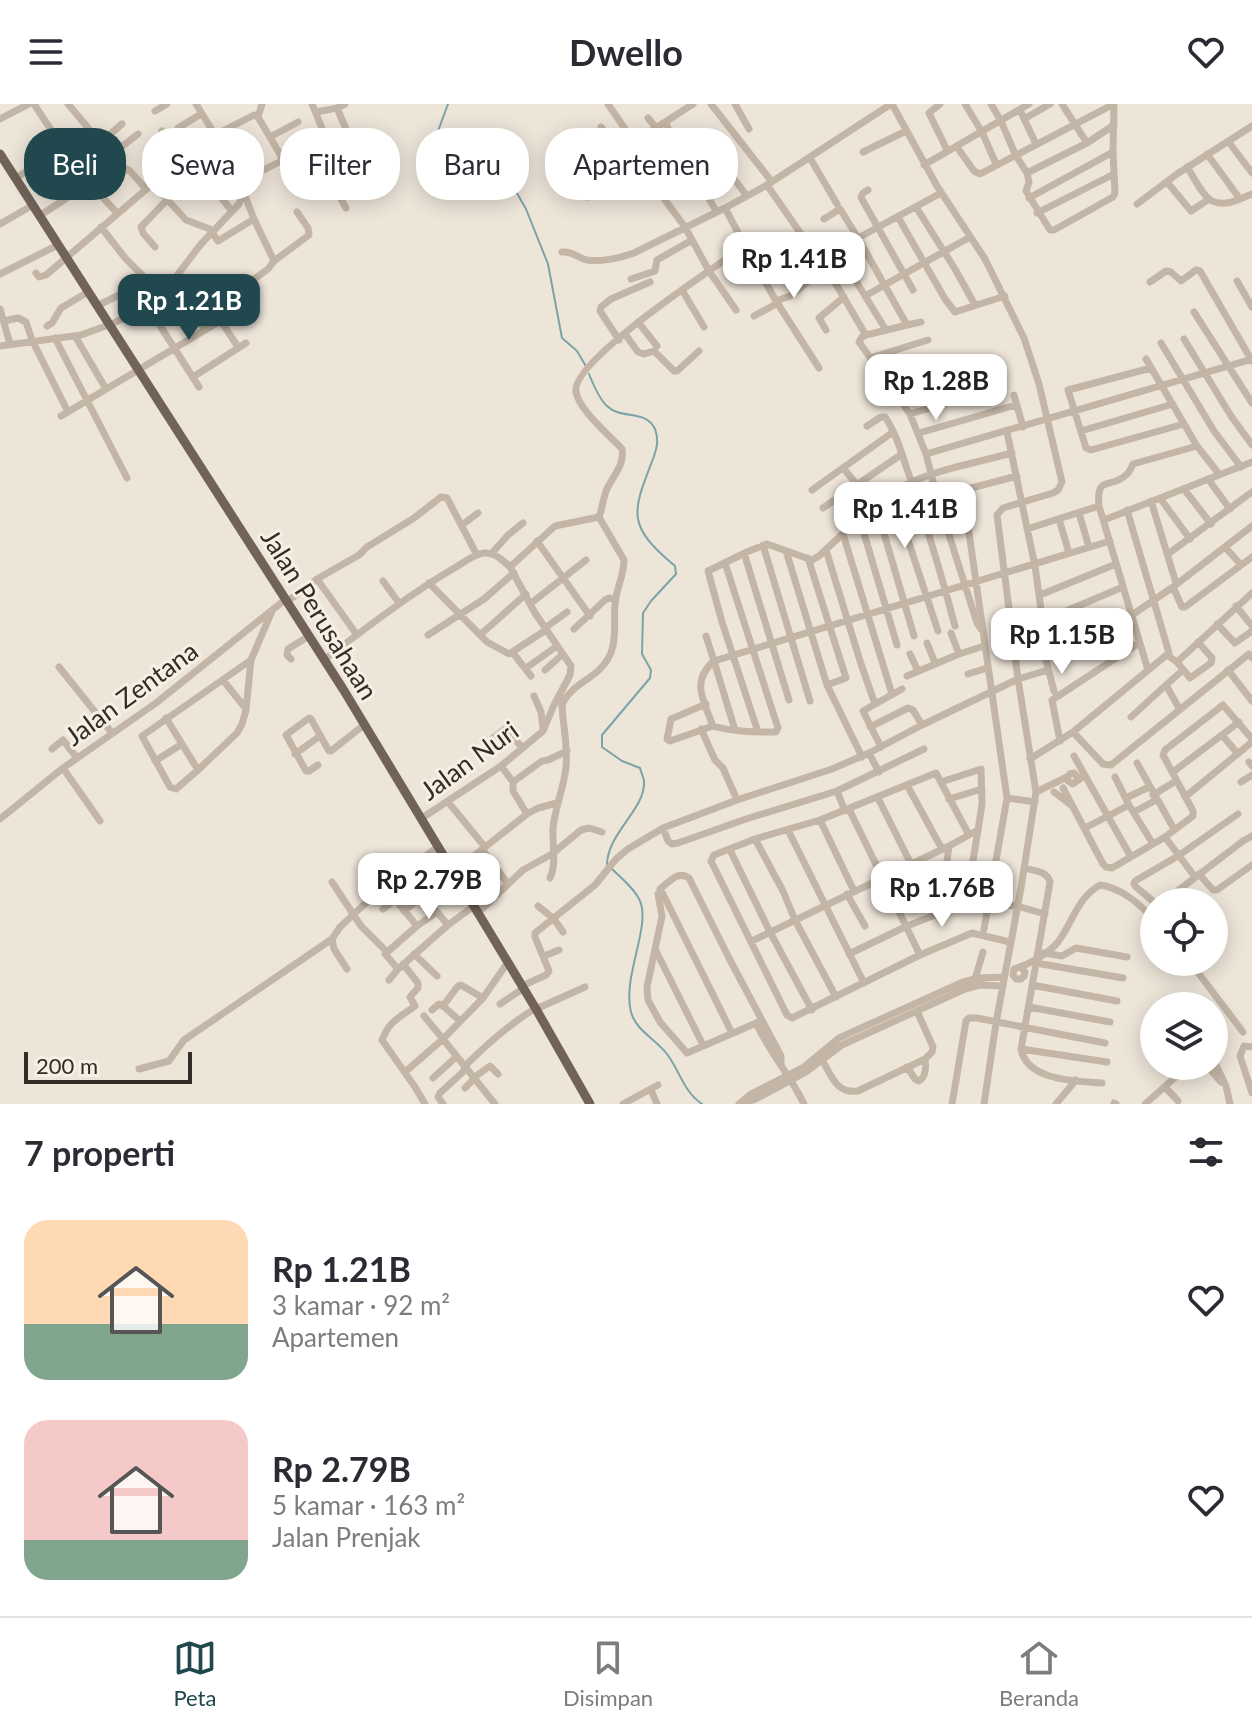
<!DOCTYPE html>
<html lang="id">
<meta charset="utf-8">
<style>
body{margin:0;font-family:Lato,sans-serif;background:#f7f7f7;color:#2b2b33;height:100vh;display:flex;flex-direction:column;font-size:30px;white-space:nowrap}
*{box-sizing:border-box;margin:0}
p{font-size:26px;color:#7c7c81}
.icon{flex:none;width:44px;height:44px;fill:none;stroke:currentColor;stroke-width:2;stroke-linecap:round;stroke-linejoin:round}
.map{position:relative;height:1000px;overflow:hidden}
.drawer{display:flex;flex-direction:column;background:#fff;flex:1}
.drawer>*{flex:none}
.top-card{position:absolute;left:24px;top:24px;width:800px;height:72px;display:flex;gap:16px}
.controls{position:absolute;left:1140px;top:784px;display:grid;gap:16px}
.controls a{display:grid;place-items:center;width:88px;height:88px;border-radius:50%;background:#fff;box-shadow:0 4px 20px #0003;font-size:40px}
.scale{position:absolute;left:24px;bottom:20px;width:168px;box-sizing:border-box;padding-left:8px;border:4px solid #322b26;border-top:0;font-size:22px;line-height:28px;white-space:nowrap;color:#322b26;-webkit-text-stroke:6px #f6efe4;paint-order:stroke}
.price{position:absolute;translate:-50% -68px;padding:0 18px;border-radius:16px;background:#fff;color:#222;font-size:26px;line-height:52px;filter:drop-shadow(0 2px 4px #0008)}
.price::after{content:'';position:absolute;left:50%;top:48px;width:24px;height:18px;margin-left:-12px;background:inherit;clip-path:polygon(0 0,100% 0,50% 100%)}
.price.active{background:#20484e;color:#fff}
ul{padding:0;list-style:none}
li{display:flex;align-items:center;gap:24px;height:200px;padding:0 24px}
li span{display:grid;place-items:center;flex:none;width:224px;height:160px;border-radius:24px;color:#555}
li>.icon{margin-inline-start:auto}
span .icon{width:96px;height:96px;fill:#fffc;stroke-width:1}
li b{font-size:34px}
h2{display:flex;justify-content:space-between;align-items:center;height:96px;padding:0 24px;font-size:34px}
.chip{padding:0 28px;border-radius:32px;background:#fff;box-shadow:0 4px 20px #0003;font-size:28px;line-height:72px}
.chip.active{background:#20484e;color:#fff}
header{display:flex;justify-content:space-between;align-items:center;height:104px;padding:0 24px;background:#fff;font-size:36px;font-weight:700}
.dock{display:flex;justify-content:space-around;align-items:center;height:112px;border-top:2px solid #e1e1e2;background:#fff;font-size:22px;color:#7c7c81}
.dock a{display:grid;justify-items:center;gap:4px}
.dock .active{color:#20484e}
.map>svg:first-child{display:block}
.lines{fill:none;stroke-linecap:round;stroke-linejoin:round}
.stream{stroke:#7ba3a8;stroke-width:2}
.minor{stroke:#c4b6a6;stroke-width:7}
.major{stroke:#726359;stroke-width:9}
.labels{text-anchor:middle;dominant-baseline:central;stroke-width:6;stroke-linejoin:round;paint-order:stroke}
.street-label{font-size:26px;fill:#322b26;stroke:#f6efe4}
</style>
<header><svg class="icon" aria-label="menu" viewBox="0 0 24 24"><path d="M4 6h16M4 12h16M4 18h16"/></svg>Dwello<svg class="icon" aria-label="heart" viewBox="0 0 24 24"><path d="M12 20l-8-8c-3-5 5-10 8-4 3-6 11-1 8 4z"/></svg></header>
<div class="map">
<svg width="1252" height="1000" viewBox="0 0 1252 1000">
<rect width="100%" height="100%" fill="#eee5d9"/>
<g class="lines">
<path class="stream" d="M448 0 430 49 436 57H482L498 62 506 70 526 105 548 160 562 234 577 247 587 264
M589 270C593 280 599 295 607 302 621 316 646 305 655 325 659 336 657 344 653 355 632 409 626 421 675 462L676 470 651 497 643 509 642 550 651 566 650 574 602 631V643L622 657 640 664C640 665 644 675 644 677 646 705 608 728 607 760 617 771 634 783 640 797 651 823 622 873 631 908 636 927 656 935 667 950 680 967 683 987 702 1000"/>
<path class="minor" d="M34 0C59 39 86 76 117 109
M68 0 120 62 130 67 146 85
M196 0 215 31
M608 0 634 38 659 88 685 123 709 167 736 206
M711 0 772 78
M735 0 749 25
M892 0 937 82 985 155 1024 234 1039 280 1062 378 1058 386 1053 389 1003 404 997 411 1018 575 1036 688 1021 784 996 919 984 1000
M940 0 929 9 947 46
M965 0 982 28 996 60
M991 0 1001 17 1015 50 1027 69 1029 78 1026 87 1050 126H1054L1113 93 1115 89 1113 48 1114 0
M1062 0 1087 39
M337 4 349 32
M1020 6 1036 40
M155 7 167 0
M316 8 337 4 345 0
M258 13 300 84 326 71
M648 14 661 30H665L669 27 666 18
M0 15 29 0
M1024 15 1050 0
M601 23 617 48
M178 24 201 10
M162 27 184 53
M324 29 332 48
M665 30 688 61 717 108
M270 33 298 18
M207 36 216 51 243 87 254 115 274 157 268 165 228 194
M309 37 346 104
M1228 37 1252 69
M101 38 122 20
M587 38 614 81
M634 38 693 0
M957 43 974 67 980 70 1114 0
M863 48 906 27
M1207 50 1240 95 1252 90
M111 51 138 30
M281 53 324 29 312 0
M810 54 837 100
M924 61 1029 0
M725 63 747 92
M1187 63C1203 87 1207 109 1240 95
M1027 69 1087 39 1114 21
M230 71 217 81 215 86 232 107
M16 74 63 44
M1167 78 1191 107 1209 95
M152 79 186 116 210 125 218 137 254 115
M632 80 616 51 632 35
M767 81 837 182 864 228
M868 86 863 89 861 93 863 97 913 186
M337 87 342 83 345 66
M587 93 617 79 644 56
M1029 94 1113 48
M1137 100 1177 70 1252 22
M916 103 955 165 975 201
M1037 109 1114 70
M39 112 90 79
M898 113 945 195 955 208 1005 192
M824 115 840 105 858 134 907 221 866 231 862 233 859 238 910 310 926 350 937 393 1017 372
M0 120 33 101
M101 123 125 154 162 191
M858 134 941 89
M745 142 776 197 819 264
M155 143 143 129 141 123 167 96
M562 148C574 147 577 154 587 156 602 158 620 154 634 149L725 104 767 81 891 0
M274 157 309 131 308 124 297 108
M849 166 886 226
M36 169 39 173 46 171 184 53 215 31 254 11 258 13 262 0
M0 170 58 141
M761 171 793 149
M631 175 655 167 657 156 692 136
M1237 177 1252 203
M1150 178 1166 167 1171 168 1181 177 1196 166 1200 167 1252 257
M682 186 704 223
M865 192 970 133
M776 197 790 192 825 164
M97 202 137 182 145 176
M0 205 10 240
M1194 208 1252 299
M152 209 199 283
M754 212 778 199
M4 217 18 214 26 218 32 236 68 308
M221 217 238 243
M638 218 657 242
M160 221 185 205C195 206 200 218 205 226
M907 221 921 218
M47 222 52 219 61 204 88 188
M826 226 819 214 844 193
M625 230 638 248 644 250 654 247 674 267H677L699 247
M75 232 106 285
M55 234 127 374
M1184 235 1231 312 1252 341
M619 236 600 207 601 203 611 195 650 178
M1161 239 1214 327 1241 363
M0 242 81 231 114 219 141 205 162 191 201 140 239 100 250 73 283 56
M870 254 928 236
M1146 255 1197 342 1219 370
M1151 264 1068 286 1086 344 1091 346 1184 320
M883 272 936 257
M193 273 246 239
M896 291 942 278
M1014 291 1023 323
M910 310 953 297
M61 312 227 213
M867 322 881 313H885C895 327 901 347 907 365 925 416 941 469 955 522
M1081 327 1173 300
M1007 328 1035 462 1042 513 1047 515 1123 483
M919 329 1016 301
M926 350 1252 255
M844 365 858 382
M1208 375 1230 405
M1184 385 1211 420
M812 386 893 328
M963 387 1007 694 984 825
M892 388 938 527
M937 393 977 519 981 525
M1160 394 1190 435
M1151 397 1176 479
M876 402 914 532
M823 404 902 350
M1079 409 1089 443
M1059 415 1069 449
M860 416 897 541
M1104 416 1252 358
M462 421 478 409
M1027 425 1099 402
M843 430 892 590
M537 437 590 512
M763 441 810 597
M1225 443 1241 461
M826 446 861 560 875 600
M786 447 827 581 862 653
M492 449 508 431 523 419
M744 449 789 596
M1168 450 1252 388
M808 454 846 574 827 581
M725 459 778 624 776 628C755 628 733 628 713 622 704 597 690 578 714 557L735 626
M317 475 357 531
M383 477 399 499
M429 479 487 538 509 550 546 526
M1173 483 1182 503H1185L1252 453
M1040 491 1116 460
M288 497 317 475 359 451 367 443 414 414 441 393 447 394 477 451
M530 500 586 456
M1236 502 1252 522
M1217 520 1235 539 1252 527
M545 524 567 508
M574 525 605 496 609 494 616 496
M951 529 959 550
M428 531 484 495 514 469
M480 531 526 490
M706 532 714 557 1110 437
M1013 538 1051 523 1067 525 1078 530 1098 529 1132 511 1173 483 1252 422
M927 539 935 559
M1043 545 1054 587
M513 549 531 572
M910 550 918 567
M1167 551 1177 558 1252 489
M291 555 287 551 288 545 309 532
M324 556C367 523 410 490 456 463 465 458 474 450 484 449 495 448 502 456 510 463L555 422 599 413C602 405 603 396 606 387 612 373 625 361 622 345 610 332 579 306 576 288 570 257 717 162 745 142L725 104
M1177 558 1190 574 1211 559 1212 554 1198 538
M59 563 112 629
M526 564 557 542
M545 566 563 550
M1148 566 1099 402C1096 370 1110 386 1126 371 1130 368 1131 364 1133 360L1197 342
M1228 566 1252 597
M968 570 987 564
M907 572 959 550 984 542
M223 576 246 605
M534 592 541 608 543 624
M706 600 671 615 667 635 670 637 713 622
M1180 606 1166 581 1183 566
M1131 613 1166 581
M166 614 198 666 237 629 242 620 246 606 251 556 272 507
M922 621 1018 575 1048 566
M870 623 908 604 913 606 922 621 869 649 832 665 737 696 663 724 668 737 672 740 678 739 746 715 837 687 924 645
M701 625 715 656 723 664 737 696
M758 628 722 518 708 467 749 447 767 440 812 456 819 452C841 432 869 403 894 387 927 367 975 359 1012 349
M1073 628 1103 660 1111 661 1249 550 1252 554
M1222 631 1238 650
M493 634 505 625 522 643
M1060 637 1052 596 1139 539
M881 643 863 607 902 585
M52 645 63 636 77 654
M869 649 879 668
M295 650 320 632
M1074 652 1131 753
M1030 655 1073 628 1169 549 1127 406
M155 657 182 640
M1249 658 1252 662
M1137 659 1174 725
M318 661 309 667H306L286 631 309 614 311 615 329 647H331L364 621
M501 662 513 678V687L527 710
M63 664 100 717
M198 666 176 685 170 683 142 632 251 556
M1173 668 1239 618
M1115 673 1129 701 1153 740
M1077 676V672L1074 669 1070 670 1067 673 1068 677 1073 680 1084 672
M513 678 542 657 548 656 567 647
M1241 678 1252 671
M907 681 942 745
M1063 684 1103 760 1106 763 1112 764 1165 733 1193 712V707L1163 651 1165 646 1223 601 1252 635
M837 687 845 707
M1036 688 1067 673
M1054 688 1071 701
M1153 691 1176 677
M1185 693 1252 638
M878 694 936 810
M1007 694 1035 698
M1126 694 1149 683
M949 695 982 685
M448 698 485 743
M849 705 920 851
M1134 708 1156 696
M422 714 501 662 543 627 554 601 570 571 571 562 535 509 510 463
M0 715 63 664 156 599 286 495
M820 716 854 787
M1085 724 1129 701
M788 726 864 879
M969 731 936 669 820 716 755 735 714 751 711 757 787 911 792 914 920 851 972 829 1010 838
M1165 733 1195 773
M755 735 783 787 795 816 836 893
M482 745 508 780
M730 746 770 828 812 906
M1024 764C1034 767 1048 767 1050 778L1037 853
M1199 770 1213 786H1217L1252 761
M550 774C557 760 552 740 553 724 555 703 564 684 566 663 568 640 563 623 562 601 569 584 586 578 599 566 620 546 613 525 615 500 616 485 624 472 624 456L599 413
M332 778 361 822 387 848
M384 782 417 822
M660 785C669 778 678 766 689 774L730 856 781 952V960
M658 790 662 812 647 883 648 896 660 918 687 949 761 917
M663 790 732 929
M847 790 865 822
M423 792 437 808
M1154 798 1136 783 1134 780 1135 777 1178 752 1238 710
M1163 798 1243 737 1252 732
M989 800 1017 802 1045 810
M538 802 554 815 563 828
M383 805 395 796
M404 807 527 710 538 704 557 699
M479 808 523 766 552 750 581 726 589 724 602 728
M940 809 949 742
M448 821 437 808 417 822 385 850 398 865 448 821 474 802
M332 835 334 845 347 865
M752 837 949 742 978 726 982 700 981 665 941 678
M656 847 703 941
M1044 849 1062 852 1076 844 1127 853
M414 850 437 872
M849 850 907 822 966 799 978 726
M544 852 559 846
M1190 858 1243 928
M403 860 418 879V884L410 893 415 902C399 914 390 916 382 936L415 983 425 1000
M1022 864 1025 868 1024 872 1021 875H1016L1013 871 1014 865C1028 861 1048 850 1058 838 1073 818 1077 794 1100 781 1122 784 1139 800 1154 815
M975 875 983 848
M389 876 398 865
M1032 881 1117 897
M522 882 546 871 549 867 535 833V829L595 781 616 755 628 745 663 724
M500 900 524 884
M443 902 460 917
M1029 903 1110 918
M536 905 585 883
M432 906 439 900 443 902 458 882 461 881 483 894
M756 919C770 949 790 971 804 1000
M1252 943 1244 942 1240 952 1252 989
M1021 945C1027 977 1076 977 1102 979
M822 956C832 972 836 990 858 987L925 955 932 948 933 943 917 907
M1214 957 1226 982 1230 1000
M1107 958 1021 945 1035 865 1036 859 1123 874
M1207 962 1221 978
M464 963C486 941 509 920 536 904
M907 963 915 975 919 977C926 973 926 962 925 955
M139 965 169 957 184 936 332 835 340 823 385 781 439 742
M405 968 443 935 424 912
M433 974 456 953
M473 974 490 962 498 970
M1165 983 1178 997
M465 984 474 975
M651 986 657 1000
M744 997 754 996 806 968 842 941 965 885 980 881 1003 882
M1114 999 1116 1000
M443 1000 438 993 440 989 466 965
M495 1000 443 935 483 894 508 858
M623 1000 658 981
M739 1000 751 990 804 963 839 934 963 878 979 874 1004 873
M952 1000 966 917 969 914H977L1105 939
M1056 1000 1076 976
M1145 1000 1188 962"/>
<path class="major" d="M0 50 343 585 536 905 590 1000"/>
</g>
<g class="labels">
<g class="street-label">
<text transform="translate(320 510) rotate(58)">Jalan Perusahaan</text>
<text transform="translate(131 589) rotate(-36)">Jalan Zentana</text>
<text transform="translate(469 656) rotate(-36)">Jalan Nuri</text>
</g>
</g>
</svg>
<div class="controls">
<a><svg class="icon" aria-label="locate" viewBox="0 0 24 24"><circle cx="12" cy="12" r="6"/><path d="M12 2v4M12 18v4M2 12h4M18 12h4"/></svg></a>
<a><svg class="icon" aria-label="layers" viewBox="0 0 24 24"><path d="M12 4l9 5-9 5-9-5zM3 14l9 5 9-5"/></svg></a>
</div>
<div class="scale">200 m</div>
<b class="price" style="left:794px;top:196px">Rp 1.41B</b>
<b class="price active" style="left:189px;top:238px">Rp 1.21B</b>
<b class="price" style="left:936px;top:318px">Rp 1.28B</b>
<b class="price" style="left:905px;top:446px">Rp 1.41B</b>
<b class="price" style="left:1062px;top:572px">Rp 1.15B</b>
<b class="price" style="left:429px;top:817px">Rp 2.79B</b>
<b class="price" style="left:942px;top:825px">Rp 1.76B</b>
<div class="top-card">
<a class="chip active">Beli</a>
<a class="chip">Sewa</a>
<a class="chip">Filter</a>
<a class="chip">Baru</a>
<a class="chip">Apartemen</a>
</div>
</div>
<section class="drawer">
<h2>7 properti<svg class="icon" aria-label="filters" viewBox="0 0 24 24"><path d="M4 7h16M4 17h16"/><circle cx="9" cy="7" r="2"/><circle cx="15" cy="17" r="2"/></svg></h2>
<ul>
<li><span style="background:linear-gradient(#ffd9b3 65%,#7fa58c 0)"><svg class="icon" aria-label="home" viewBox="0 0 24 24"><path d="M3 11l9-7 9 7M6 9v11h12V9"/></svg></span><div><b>Rp 1.21B</b><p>3 kamar · 92 m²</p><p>Apartemen</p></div><svg class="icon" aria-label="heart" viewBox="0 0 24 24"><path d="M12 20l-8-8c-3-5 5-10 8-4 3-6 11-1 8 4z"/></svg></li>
<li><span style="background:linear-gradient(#f6c9c9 75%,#7fa58c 0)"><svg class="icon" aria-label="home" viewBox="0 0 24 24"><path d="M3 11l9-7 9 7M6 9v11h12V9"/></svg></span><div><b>Rp 2.79B</b><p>5 kamar · 163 m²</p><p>Jalan Prenjak</p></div><svg class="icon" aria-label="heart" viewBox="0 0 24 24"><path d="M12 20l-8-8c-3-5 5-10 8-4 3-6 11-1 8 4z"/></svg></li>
</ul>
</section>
<nav class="dock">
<a class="active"><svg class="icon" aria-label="map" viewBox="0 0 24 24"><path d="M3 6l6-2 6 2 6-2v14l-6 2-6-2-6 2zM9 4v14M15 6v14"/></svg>Peta</a>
<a><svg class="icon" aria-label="saved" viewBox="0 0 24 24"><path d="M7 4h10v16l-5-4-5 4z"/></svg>Disimpan</a>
<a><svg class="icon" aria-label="home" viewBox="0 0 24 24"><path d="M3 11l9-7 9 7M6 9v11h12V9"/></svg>Beranda</a>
</nav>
